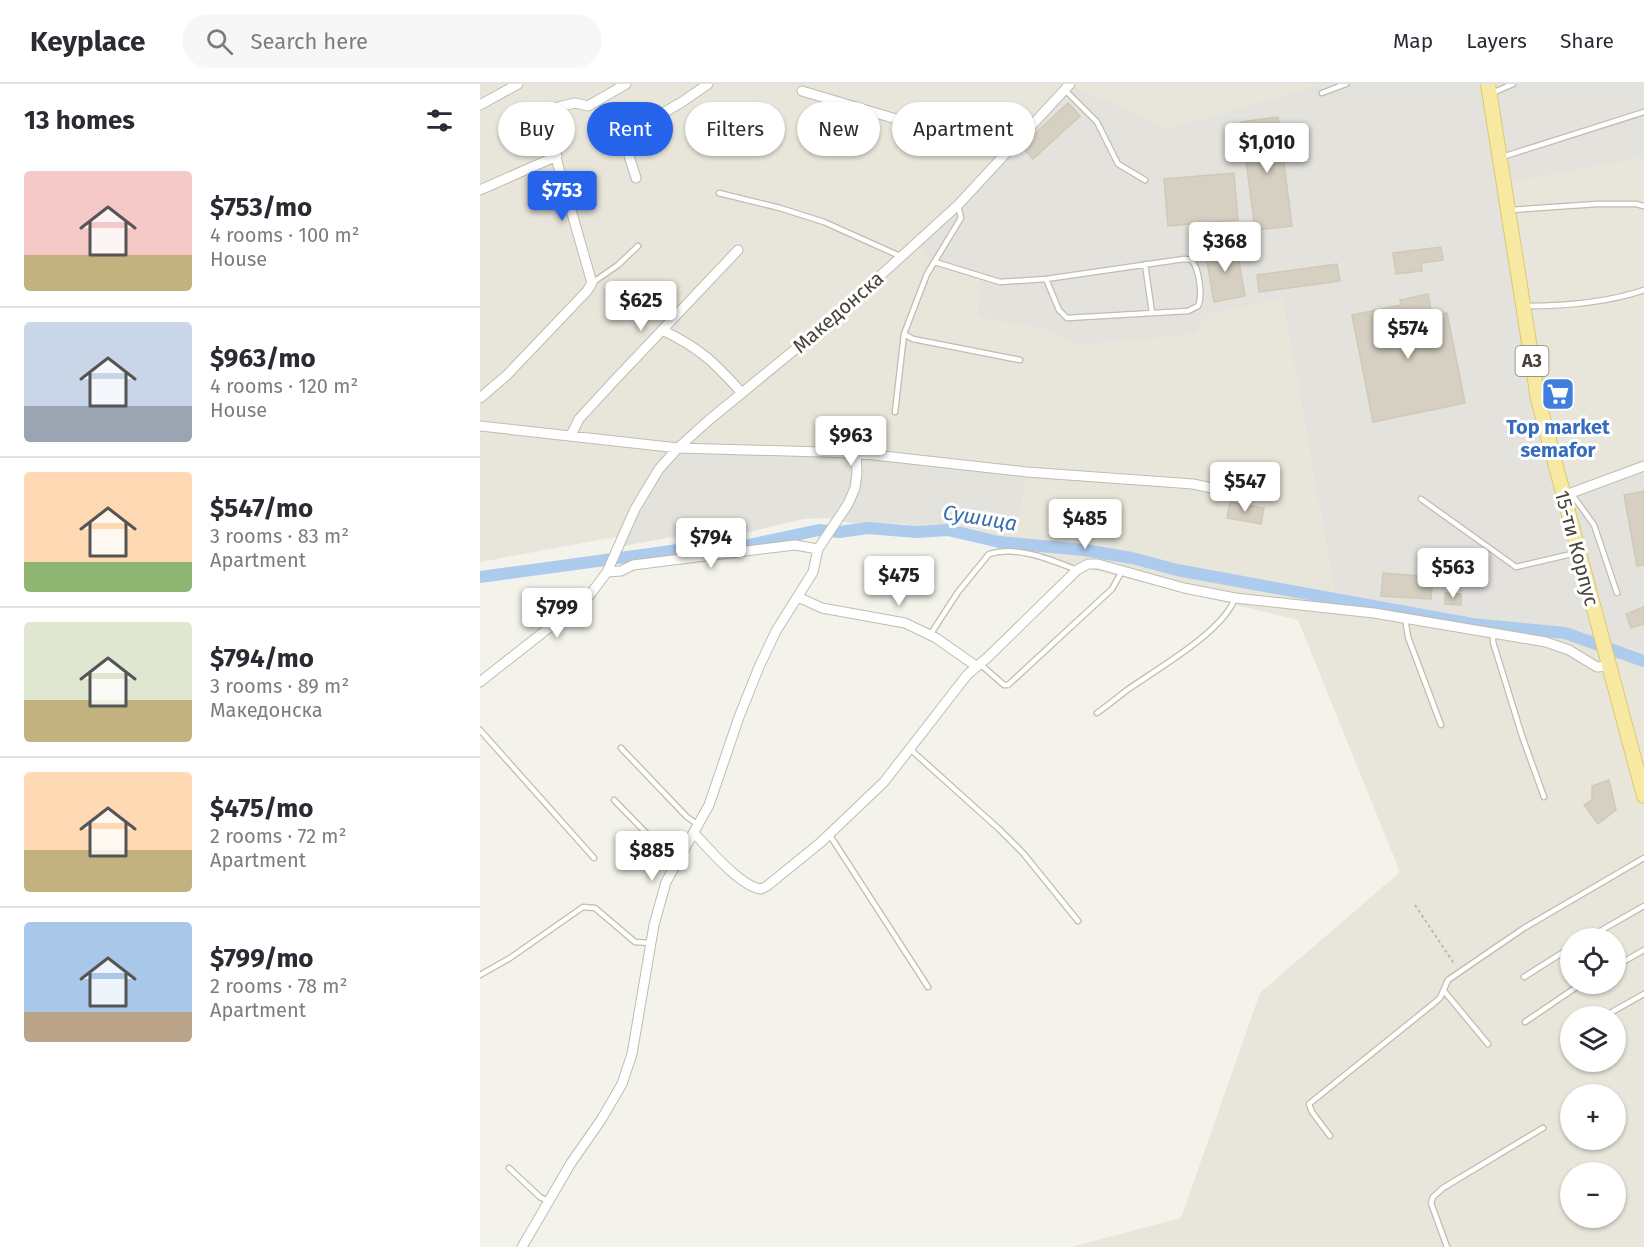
<!DOCTYPE html>
<meta charset="utf-8">
<style>
body{margin:0;font-family:"Fira Sans",sans-serif;background:#f7f7f7;color:#2b2b33;height:100vh;display:flex;flex-direction:column;font-size:22px;white-space:nowrap}
*{box-sizing:border-box;margin:0}
p{font-size:20px;color:#7c7c81}
.icon{flex:none;width:33px;height:33px;fill:none;stroke:currentColor;stroke-width:2;stroke-linecap:round;stroke-linejoin:round}
.map{position:relative;flex:1;overflow:hidden}
.side{display:flex;flex-direction:column;background:#fff;width:480px}
.side>*{flex:none}
.banner{position:absolute;left:18px;top:18px;width:570px;height:54px;display:flex;gap:12px}
.buttons{position:absolute;left:1080px;top:844px;display:grid;gap:12px}
.buttons a{display:grid;place-items:center;width:66px;height:66px;border-radius:50%;background:#fff;box-shadow:0 2px 4px #0004;font-size:30px}
.price{position:absolute;translate:-50% -51px;padding:0 14px;border-radius:6px;background:#fff;color:#222;font-size:20px;line-height:39px;filter:drop-shadow(0 2px 3px #0008)}
.price::after{content:'';position:absolute;left:50%;top:36px;width:18px;height:14px;margin-left:-9px;background:inherit;clip-path:polygon(0 0,100% 0,50% 100%)}
.price.on{background:#2563eb;color:#fff}
ul{padding:0;list-style:none}
li{display:flex;align-items:center;gap:18px;height:150px;padding:0 24px}
li+li{border-top:2px solid #e1e1e2}
li span{display:grid;place-items:center;flex:none;width:168px;height:120px;border-radius:6px;color:#555}
li>.icon{margin-inline-start:auto}
span .icon{width:72px;height:72px;fill:#fffc;stroke-width:1}
li b{font-size:26px}
h2{display:flex;justify-content:space-between;align-items:center;height:72px;padding:0 24px;font-size:26px}
.tag{padding:0 21px;border-radius:27px;background:#fff;box-shadow:0 2px 4px #0004;font-size:21px;line-height:54px}
.tag.on{background:#2563eb;color:#fff}
header{display:flex;align-items:center;gap:36px;box-sizing:border-box;height:84px;padding:0 30px;background:#fff;border-bottom:2px solid #e1e1e2}
header strong{font-size:28px}
nav{display:flex;gap:33px;margin-inline-start:auto;font-size:21px}
.search{width:420px;height:54px;background:#f7f7f7;display:flex;align-items:center;gap:15px;box-sizing:border-box;padding:0 21px;border-radius:33px;color:#7c7c81;font-size:22px}
main{display:flex;flex:1;min-height:0}
.map>svg:first-child{display:block}
.residential{fill:#e8e5da;fill-rule:evenodd}
.industrial{fill:#e4e2dd}
.lines{fill:none;stroke-linecap:round;stroke-linejoin:round}
.canal{stroke:#adcbec;stroke-width:12}
.building{fill:#d5d0c2;stroke:#d0c9b5;stroke-width:1.5}
.lane-casing{stroke:#c0bcae;stroke-width:7}
.street-casing{stroke:#c0bcae;stroke-width:11}
.primary-casing{stroke:#dcc872;stroke-width:16}
.path{stroke:#c0b9a1;stroke-width:2;stroke-dasharray:3 3;stroke-linecap:butt}
.lane{stroke:#fff;stroke-width:4.5}
.street{stroke:#fff;stroke-width:9}
.primary{stroke:#f7e9a2;stroke-width:14}
.labels{text-anchor:middle;dominant-baseline:central;stroke-width:6;stroke-linejoin:round;paint-order:stroke}
.shield{fill:#fff;stroke:#7f7c74;stroke-width:1.5}
.shield-label{font-size:18px;font-weight:bold;fill:#484439}
.street-label{font-size:20px;fill:#484439;stroke:#fff}
.shop-label{font-size:20px;font-weight:bold;fill:#366cbe;stroke:#fff}
.water-label{font-size:21px;font-style:italic;fill:#396fae;stroke:#fff}
</style>
<header>
<strong>Keyplace</strong>
<div class="search"><svg class="icon" aria-label="search" viewBox="0 0 24 24"><circle cx="10" cy="10" r="6"/><path d="M15 15l6 6"/></svg>Search here</div>
<nav><a>Map</a><a>Layers</a><a>Share</a></nav>
</header>
<main>
<section class="side">
<h2>13 homes<svg class="icon" aria-label="filters" viewBox="0 0 24 24"><path d="M4 7h16M4 17h16"/><circle cx="9" cy="7" r="2"/><circle cx="15" cy="17" r="2"/></svg></h2>
<ul>
<li><span style="background:linear-gradient(#f6c9c9 70%,#c2b280 0)"><svg class="icon" aria-label="home" viewBox="0 0 24 24"><path d="M3 11l9-7 9 7M6 9v11h12V9"/></svg></span><div><b>$753/mo</b><p>4 rooms · 100 m²</p><p>House</p></div></li>
<li><span style="background:linear-gradient(#c9d6e8 70%,#9aa5b1 0)"><svg class="icon" aria-label="home" viewBox="0 0 24 24"><path d="M3 11l9-7 9 7M6 9v11h12V9"/></svg></span><div><b>$963/mo</b><p>4 rooms · 120 m²</p><p>House</p></div></li>
<li><span style="background:linear-gradient(#ffd9b3 75%,#8fb573 0)"><svg class="icon" aria-label="home" viewBox="0 0 24 24"><path d="M3 11l9-7 9 7M6 9v11h12V9"/></svg></span><div><b>$547/mo</b><p>3 rooms · 83 m²</p><p>Apartment</p></div></li>
<li><span style="background:linear-gradient(#dfe7d0 65%,#c2b280 0)"><svg class="icon" aria-label="home" viewBox="0 0 24 24"><path d="M3 11l9-7 9 7M6 9v11h12V9"/></svg></span><div><b>$794/mo</b><p>3 rooms · 89 m²</p><p>Македонска</p></div></li>
<li><span style="background:linear-gradient(#ffd9b3 65%,#c2b280 0)"><svg class="icon" aria-label="home" viewBox="0 0 24 24"><path d="M3 11l9-7 9 7M6 9v11h12V9"/></svg></span><div><b>$475/mo</b><p>2 rooms · 72 m²</p><p>Apartment</p></div></li>
<li><span style="background:linear-gradient(#a9c7e8 75%,#b9a48a 0)"><svg class="icon" aria-label="home" viewBox="0 0 24 24"><path d="M3 11l9-7 9 7M6 9v11h12V9"/></svg></span><div><b>$799/mo</b><p>2 rooms · 78 m²</p><p>Apartment</p></div></li>
</ul>
</section>
<div class="map">
<svg width="1164" height="1163" viewBox="0 0 1164 1163">
<rect width="100%" height="100%" fill="#f4f3eb"/>
<path class="residential" d="M0 0H1164V1163H591L701 1134 780 909 920 788 818 536 330 417 0 478ZM1090 855H1136V900H1090ZM1090 933H1136V978H1090ZM1090 1011H1136V1056H1090ZM1090 1089H1136V1134H1090Z"/>
<path class="industrial" d="M843 0H1164V73L1024 99 1083 411 1164 382V566L1124 560 1085 549 856 514 803 214 729 229 714 250 596 261 562 244 498 233 500 193 453 181 435 160 590 1 689 45Z
M198 364 376 369 547 388 536 448 460 440 371 439 348 434 324 435 260 450 204 451 137 463 155 425Z"/>
<g class="lines">
<path class="canal" d="M0 493 213 464 264 462 339 446 359 448 388 444 436 448 468 446 519 458 604 466 652 474 697 486 992 540 1085 549 1164 577"/>
</g>
<path class="building" d="M588 19 600 32 553 75 541 62Z
M798 33 812 142 775 146 761 38Z
M754 89 758 136 688 142 684 95Z
M756 161 765 212 734 218 725 166Z
M961 163 963 176 941 179 942 187 916 190 913 169Z
M857 180 860 197 779 208 777 191Z
M948 210 952 232 967 229 985 319 893 338 872 231 921 221 920 216Z
M1164 407V481L1157 482 1144 411Z
M750 418 784 424 781 440 747 434Z
M903 489 953 493 951 515 901 512Z
M965 509 981 510V521L965 520Z
M1164 523V540L1151 544 1146 530Z
M1129 696 1136 726 1118 740 1104 721 1112 716V702Z"/>
<g class="lines">
<defs>
<path id="lane" d="M585 6 617 38 638 80 665 96
M842 9 866 0
M1012 9 1033 0
M1022 73 1164 28
M239 109 300 124 344 138 420 172
M1031 126 1117 120H1156L1164 122
M455 178 520 198 566 195 704 175 712 176C719 186 723 211 718 222L708 227 587 234 579 226 566 195
M665 180 672 229
M112 199 138 181 158 162
M1046 222C1086 222 1126 219 1164 206
M424 250 433 255 540 276
M415 328 424 250 447 190 481 134 478 121
M1091 409 1114 441 1137 509
M941 415 1036 483 1096 469
M925 534 928 553 961 641
M1013 550V558L1042 652 1064 713
M450 551 478 508 509 470C537 461 571 476 597 486
M500 580 524 601H528L632 505 642 487
M617 629C627 622 637 614 647 606 677 585 743 548 755 514
M0 646 114 774
M141 664 207 733 217 740
M430 665 519 745 543 769 598 837
M134 716 173 756 197 776
M349 750 448 903
M1106 855 1164 822
M1136 882 1164 866
M0 891 30 874 103 823 115 824 155 858 171 859
M1044 893 1090 864
M964 907 1008 960
M1123 933 1164 910
M1045 938 1101 900
M850 1052 832 1028 829 1020 953 920 960 914 968 896 1044 844 1164 774
M29 1084 60 1113 68 1117
M967 1163 951 1119 953 1113 963 1104 1063 1044"/>
<path id="street" d="M322 7 527 68
M0 21 38 0
M156 94 145 59V51L202 18 228 0
M0 106 77 72
M182 246C220 264 234 278 262 309
M0 314 27 291 107 207 112 199 66 39 67 33 71 27 78 23 95 19 108 22 146 0
M0 342 198 364 376 369 547 388 713 400 746 407
M91 351 99 335 133 298 258 166
M1083 412 1164 382
M127 488 141 487 153 481 315 461 338 465
M318 513 342 524 425 539 456 554 496 582
M0 598 109 512 127 488 155 425 179 385 198 364 229 336 357 231 478 121 590 0
M214 749C228 764 261 803 281 805L287 802 340 759 404 698 487 591 508 573 597 486 608 480H618L704 504 755 514 894 529 1066 558 1089 566 1117 583 1129 582
M42 1163 91 1079 121 1036 142 1000 152 970 174 841 186 798 229 721 259 633 279 583 296 547 333 488 338 465 368 420 375 404 377 389 376 369"/>
<path id="primary" d="M1008 0 1058 315 1164 712"/>
</defs>
<use href="#lane" class="lane-casing"/>
<use href="#street" class="street-casing"/>
<use href="#primary" class="primary-casing"/>
<path class="path" d="M935 821 975 881"/>
<use href="#lane" class="lane"/>
<use href="#street" class="street"/>
<use href="#primary" class="primary"/>
</g>
<defs>
<symbol id="supermarket-square" viewBox="-11 -11 22 22"><rect x="-9" y="-9" width="18" height="18" rx="4" fill="#3f7fe0" stroke="#fff"/><path d="M-6-5.5h2.5l.6 2H6L4.5 2H-2.5L-4.4-4H-6ZM-1.5 3.2a1.3 1.3 0 1 0 .1 0ZM3 3.2a1.3 1.3 0 1 0 .1 0Z" fill="#fff"/></symbol>
</defs>
<g fill-rule="evenodd">
<use href="#supermarket-square" x="1059" y="291" width="38" height="38"/>
</g>
<g class="labels">
<rect class="shield" x="1035.5" y="262" width="33" height="30" rx="4.5"/>
<g class="shield-label">
<text x="1052" y="277">A3</text>
</g>
<g class="street-label">
<text transform="translate(358 228) rotate(-41)">Македонска</text>
<text transform="translate(1097 464) rotate(75)">15-ти Корпус</text>
</g>
<g class="shop-label">
<text x="1078" y="343">Top market<tspan x="1078" dy="23">semafor</tspan></text>
</g>
<g class="water-label">
<text transform="translate(500 434) rotate(9)">Сушица</text>
</g>
</g>
</svg>
<div class="buttons">
<a><svg class="icon" aria-label="locate" viewBox="0 0 24 24"><circle cx="12" cy="12" r="6"/><path d="M12 2v4M12 18v4M2 12h4M18 12h4"/></svg></a>
<a><svg class="icon" aria-label="layers" viewBox="0 0 24 24"><path d="M12 4l9 5-9 5-9-5zM3 14l9 5 9-5"/></svg></a>
<a>+</a>
<a>−</a>
</div>
<b class="price" style="left:787px;top:90px">$1,010</b>
<b class="price on" style="left:82px;top:138px">$753</b>
<b class="price" style="left:745px;top:189px">$368</b>
<b class="price" style="left:161px;top:248px">$625</b>
<b class="price" style="left:928px;top:276px">$574</b>
<b class="price" style="left:371px;top:383px">$963</b>
<b class="price" style="left:765px;top:429px">$547</b>
<b class="price" style="left:605px;top:466px">$485</b>
<b class="price" style="left:231px;top:485px">$794</b>
<b class="price" style="left:973px;top:515px">$563</b>
<b class="price" style="left:419px;top:523px">$475</b>
<b class="price" style="left:77px;top:555px">$799</b>
<b class="price" style="left:172px;top:798px">$885</b>
<div class="banner">
<a class="tag">Buy</a>
<a class="tag on">Rent</a>
<a class="tag">Filters</a>
<a class="tag">New</a>
<a class="tag">Apartment</a>
</div>
</div>
</main>
